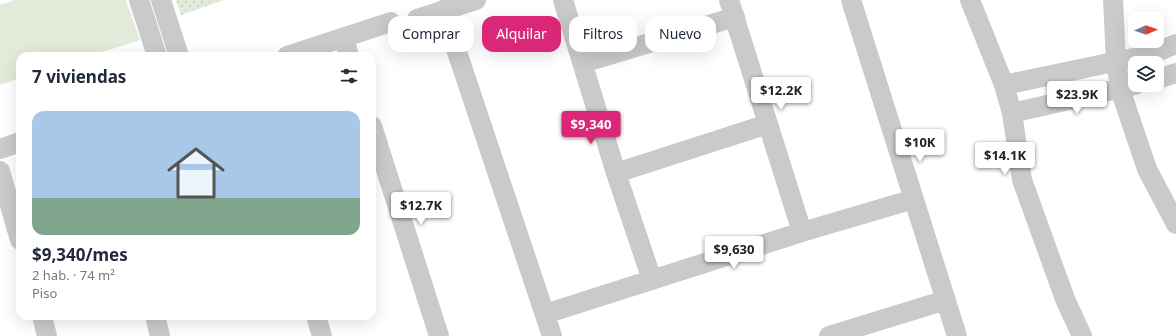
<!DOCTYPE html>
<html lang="es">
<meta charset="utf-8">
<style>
body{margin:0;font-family:"Noto Sans",sans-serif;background:#f2f2f3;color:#1f2937;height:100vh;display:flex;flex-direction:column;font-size:15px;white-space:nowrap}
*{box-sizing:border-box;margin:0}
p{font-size:13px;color:#747a83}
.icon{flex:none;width:22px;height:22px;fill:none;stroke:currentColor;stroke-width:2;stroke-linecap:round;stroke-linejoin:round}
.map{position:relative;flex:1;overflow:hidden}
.side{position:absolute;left:16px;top:52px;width:360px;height:268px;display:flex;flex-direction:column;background:#fff;border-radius:12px;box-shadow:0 4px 16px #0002}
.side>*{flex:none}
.hud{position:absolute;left:388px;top:16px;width:380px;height:36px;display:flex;gap:8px}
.needle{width:26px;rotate:88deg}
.controls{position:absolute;left:1128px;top:12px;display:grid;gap:8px}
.controls a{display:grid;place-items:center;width:36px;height:36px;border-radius:8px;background:#fff;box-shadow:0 4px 16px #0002;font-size:20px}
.price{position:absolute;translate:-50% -34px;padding:0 9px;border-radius:4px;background:#fff;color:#222;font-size:13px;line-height:26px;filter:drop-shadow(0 1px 2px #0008)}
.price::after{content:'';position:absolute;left:50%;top:24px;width:12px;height:9px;margin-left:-6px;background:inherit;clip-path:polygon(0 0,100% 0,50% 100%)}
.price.on{background:#db2777;color:#fff}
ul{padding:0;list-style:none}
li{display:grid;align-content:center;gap:8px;height:212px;padding:0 16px}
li+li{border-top:1px solid #e0e1e3}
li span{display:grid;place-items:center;height:124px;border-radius:12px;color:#555}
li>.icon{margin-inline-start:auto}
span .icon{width:72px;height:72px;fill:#fffc;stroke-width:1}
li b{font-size:17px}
h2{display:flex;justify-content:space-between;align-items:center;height:48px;padding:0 16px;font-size:17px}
.pill{padding:0 14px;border-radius:12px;background:#fff;box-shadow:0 4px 16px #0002;font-size:14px;line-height:36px}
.pill.on{background:#db2777;color:#fff}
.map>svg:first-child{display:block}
.grass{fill:url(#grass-dots)}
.park{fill:#e2ebda}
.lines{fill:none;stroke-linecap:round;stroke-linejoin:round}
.minor{stroke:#cacaca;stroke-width:20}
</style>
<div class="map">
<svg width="1176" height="336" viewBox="0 0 1176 336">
<defs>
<pattern id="grass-dots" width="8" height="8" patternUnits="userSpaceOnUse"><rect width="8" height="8" fill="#e2ebda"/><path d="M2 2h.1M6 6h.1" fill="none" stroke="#c2cabb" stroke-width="1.8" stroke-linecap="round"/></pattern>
</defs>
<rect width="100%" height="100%" fill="#fff"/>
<path class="grass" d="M176 0H224L181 15Z"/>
<path class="park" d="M15 0H126L140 40 90 56H20V78L0 85V5Z"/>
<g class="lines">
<path class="minor" d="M139 0 157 56
M161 0 179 56
M563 0 616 173 652 280
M729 0 802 232
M851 0 957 336
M970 0 1004 85 1012 113 1022 180 1065 299 1082 336
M1113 0 1116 61 1120 89 1147 169 1176 224
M443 10 552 336
M417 19 476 0
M344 38 349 56
M287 56 391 22
M583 63 735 17
M1157 79 1176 73
M1004 85 1152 54 1176 44
M1012 113 1135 85
M372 126 439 336
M0 149 20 142
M0 171 20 240
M616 173 768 124
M545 314 802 232 914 199
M42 316 47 336
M155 316 160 336
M316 316 322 336
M829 336 946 300"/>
</g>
</svg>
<div class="controls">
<a><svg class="needle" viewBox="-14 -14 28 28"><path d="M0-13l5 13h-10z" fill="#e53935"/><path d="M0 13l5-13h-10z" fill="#747a83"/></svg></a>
<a><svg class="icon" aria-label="layers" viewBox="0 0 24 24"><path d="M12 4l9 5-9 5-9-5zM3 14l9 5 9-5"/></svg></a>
</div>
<b class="price" style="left:781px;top:111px">$12.2K</b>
<b class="price" style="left:1077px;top:115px">$23.9K</b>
<b class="price on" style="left:591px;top:145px">$9,340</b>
<b class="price" style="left:920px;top:163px">$10K</b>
<b class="price" style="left:1005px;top:176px">$14.1K</b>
<b class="price" style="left:421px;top:226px">$12.7K</b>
<b class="price" style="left:734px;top:270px">$9,630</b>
<div class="hud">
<a class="pill">Comprar</a>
<a class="pill on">Alquilar</a>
<a class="pill">Filtros</a>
<a class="pill">Nuevo</a>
</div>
<section class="side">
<h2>7 viviendas<svg class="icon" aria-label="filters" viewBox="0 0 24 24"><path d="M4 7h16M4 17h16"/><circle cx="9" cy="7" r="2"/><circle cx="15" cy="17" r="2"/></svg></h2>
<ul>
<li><span style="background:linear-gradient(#a9c7e8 70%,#7fa58c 0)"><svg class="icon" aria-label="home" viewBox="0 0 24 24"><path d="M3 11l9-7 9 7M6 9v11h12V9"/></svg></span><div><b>$9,340/mes</b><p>2 hab. · 74 m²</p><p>Piso</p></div></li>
</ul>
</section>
</div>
